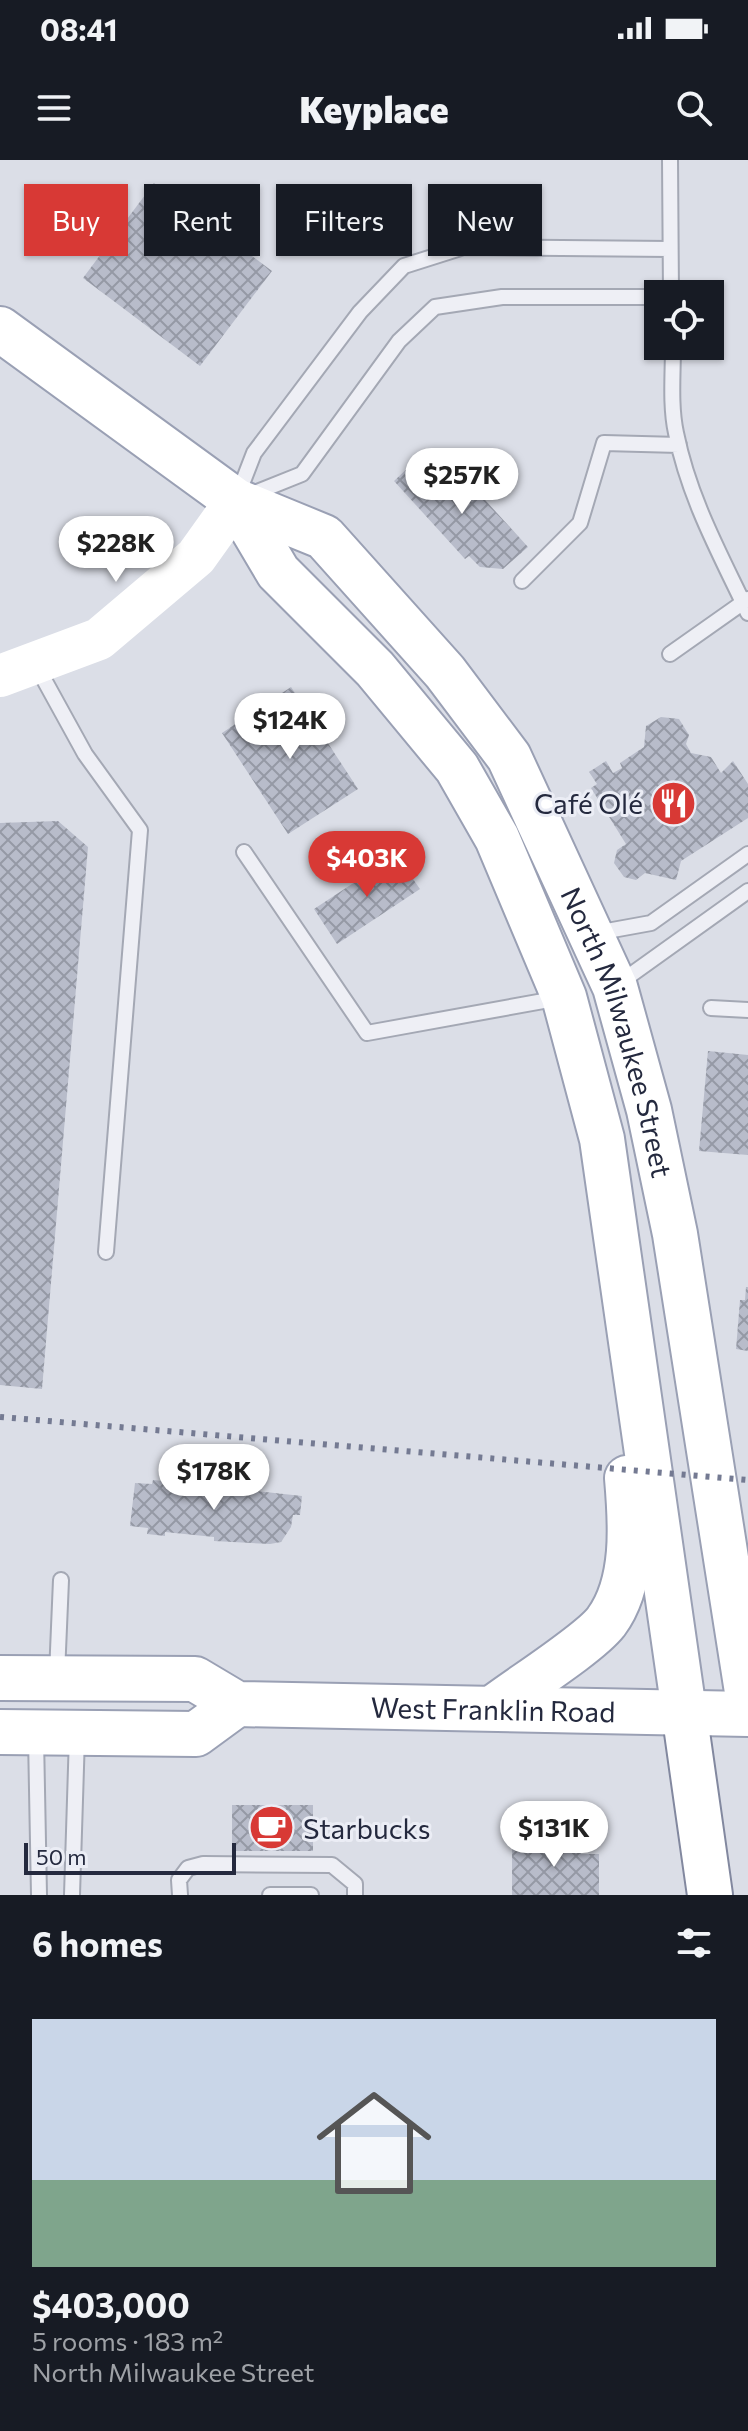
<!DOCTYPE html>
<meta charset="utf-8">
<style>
body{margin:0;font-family:Commissioner,sans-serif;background:#20242c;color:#f1f3f6;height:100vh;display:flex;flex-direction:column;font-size:30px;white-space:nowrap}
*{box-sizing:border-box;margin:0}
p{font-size:26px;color:#9ea1a6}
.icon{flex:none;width:44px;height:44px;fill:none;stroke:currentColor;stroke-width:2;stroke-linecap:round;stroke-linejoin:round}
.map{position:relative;height:1735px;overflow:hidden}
.drawer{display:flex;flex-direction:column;background:#171b24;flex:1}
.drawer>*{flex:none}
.banner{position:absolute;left:24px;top:24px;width:700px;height:72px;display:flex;gap:16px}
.controls{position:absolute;left:644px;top:120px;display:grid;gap:16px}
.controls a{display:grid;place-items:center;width:80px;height:80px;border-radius:0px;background:#171b24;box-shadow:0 2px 6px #0004;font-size:40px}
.scale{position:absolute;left:24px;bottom:20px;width:212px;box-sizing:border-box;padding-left:8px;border:4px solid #24293e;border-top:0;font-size:22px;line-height:28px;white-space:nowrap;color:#24293e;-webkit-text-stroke:6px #ebedf5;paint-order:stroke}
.price{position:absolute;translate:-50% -68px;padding:0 18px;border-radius:28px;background:#fff;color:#222;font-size:26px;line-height:52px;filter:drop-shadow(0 2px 4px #0008)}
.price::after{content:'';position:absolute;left:50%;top:48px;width:24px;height:18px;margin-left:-12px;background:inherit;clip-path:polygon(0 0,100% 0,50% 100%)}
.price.current{background:#d83935;color:#fff}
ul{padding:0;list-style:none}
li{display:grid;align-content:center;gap:16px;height:424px;padding:0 32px}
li+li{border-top:2px solid #363941}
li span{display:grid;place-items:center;height:248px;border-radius:0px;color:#555}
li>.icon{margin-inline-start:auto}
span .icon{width:144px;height:144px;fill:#fffc;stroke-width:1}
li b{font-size:34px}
h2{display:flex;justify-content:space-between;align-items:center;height:96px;padding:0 32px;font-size:34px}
.pill{padding:0 28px;border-radius:0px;background:#171b24;box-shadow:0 2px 6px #0004;font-size:28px;line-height:72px}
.pill.current{background:#d83935;color:#fff}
.status{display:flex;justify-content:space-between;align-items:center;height:56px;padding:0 40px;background:#171b24;direction:ltr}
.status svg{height:22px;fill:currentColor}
header{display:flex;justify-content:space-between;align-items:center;height:104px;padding:0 32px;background:#171b24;font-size:36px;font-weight:800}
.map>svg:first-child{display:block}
.building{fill:url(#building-cross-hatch)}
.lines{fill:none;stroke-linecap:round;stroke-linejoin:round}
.lane-casing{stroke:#a4a8b4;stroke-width:18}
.primary-casing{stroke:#9aa0b4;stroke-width:48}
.highway-casing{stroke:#82889f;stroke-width:48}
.lane{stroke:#eeeff5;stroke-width:14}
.secondary{stroke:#fff;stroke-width:42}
.primary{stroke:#fff;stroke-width:44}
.highway{stroke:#fff;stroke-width:44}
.rail{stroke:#747a92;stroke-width:6;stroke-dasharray:4 8;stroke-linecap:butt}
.labels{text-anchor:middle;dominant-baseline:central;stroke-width:6;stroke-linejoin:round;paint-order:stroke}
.poi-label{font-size:28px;fill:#24293e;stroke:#ebedf5;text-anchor:end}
.street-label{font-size:28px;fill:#24293e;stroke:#ebedf5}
</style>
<div class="status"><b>08:41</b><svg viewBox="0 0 49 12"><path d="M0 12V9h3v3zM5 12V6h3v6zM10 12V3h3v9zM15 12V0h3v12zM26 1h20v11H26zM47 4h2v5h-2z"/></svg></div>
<header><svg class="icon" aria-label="menu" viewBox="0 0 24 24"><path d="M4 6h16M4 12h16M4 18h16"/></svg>Keyplace<svg class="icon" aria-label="search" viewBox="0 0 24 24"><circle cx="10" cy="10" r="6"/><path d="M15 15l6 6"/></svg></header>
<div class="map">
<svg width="748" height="1735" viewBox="0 0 748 1735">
<defs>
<pattern id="building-cross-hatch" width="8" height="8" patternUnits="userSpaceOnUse" patternTransform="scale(2)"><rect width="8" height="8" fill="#b8bcca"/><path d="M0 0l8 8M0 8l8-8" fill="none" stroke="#9599a5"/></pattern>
</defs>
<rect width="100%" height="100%" fill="#dbdee7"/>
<path class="building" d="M154 23 272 111 200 206 83 118Z
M414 302 427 315 442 302 460 321 465 318 528 387 503 409 480 407 469 396 465 399 394 321Z
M291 527 358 629 288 674 222 573Z
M661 557 679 559 689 575 686 584 691 593 711 597 721 613 733 601 748 624V658L681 701 676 720 645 713 636 720 624 717 614 703 617 690 626 684 591 628 597 624 589 612 606 601 613 613 622 608 620 603 644 587 646 566Z
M58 661 88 687 42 1229 0 1225V663Z
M396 695 420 729 337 784 314 749Z
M708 891 748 895V995L699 991Z
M746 1127H748V1191L736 1189 740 1140H745Z
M153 1320 302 1336 300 1355H293L291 1367 281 1382 270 1384 214 1381V1377L165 1372V1376L147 1374 148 1368 130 1366 135 1323 152 1324Z
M232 1645H313V1691H232Z
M581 1681V1694H599V1735H512V1682Z"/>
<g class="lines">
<defs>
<path id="lane" d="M670 0 671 134
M673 186C673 214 670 246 676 273 689 338 720 394 748 453
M247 336 302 314 399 181 435 147 502 137H658
M237 337 254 293 360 152 404 106 464 87 670 89
M522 421 580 363 604 283 679 285
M670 494 748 439
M36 505 85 594 140 670 106 1092
M244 692 367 873 560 838
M596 773 651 763 748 694
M618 824 748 731
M711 848 748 850
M57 1514 61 1420
M36 1577 39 1735
M72 1735 77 1576
M180 1735 179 1720 188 1708 203 1704 332 1705 355 1724V1735
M270 1735H311"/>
<g id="primary">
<path id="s1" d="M0 169 236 341 324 377 445 512 509 597 615 827 649 950 675 1074 748 1538"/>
<path d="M236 341 278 412 375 509 457 608 497 678 564 837 602 979 684 1551"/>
<path id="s2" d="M0 1518 195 1519 237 1544 748 1554"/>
<path d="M493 1548C519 1528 588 1485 606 1462 635 1423 631 1364 627 1318"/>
<path d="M0 1572 196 1574 237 1544"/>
</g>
<path id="highway" d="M684 1551 710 1735"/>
</defs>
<use href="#lane" class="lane-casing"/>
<use href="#primary" class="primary-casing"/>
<use href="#highway" class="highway-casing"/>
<use href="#lane" class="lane"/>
<path class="secondary" d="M0 516 99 479 196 397 236 341"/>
<use href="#primary" class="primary"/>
<use href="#highway" class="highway"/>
<path class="rail" d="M0 1257 748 1320"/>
</g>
<defs>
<symbol id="restaurant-disc" viewBox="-11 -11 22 22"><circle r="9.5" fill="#d83935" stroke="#ebedf5"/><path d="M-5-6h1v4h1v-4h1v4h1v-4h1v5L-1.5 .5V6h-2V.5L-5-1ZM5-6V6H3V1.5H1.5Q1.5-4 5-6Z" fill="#fff"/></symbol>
<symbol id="cafe-disc" viewBox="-11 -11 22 22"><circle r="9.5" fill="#d83935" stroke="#ebedf5"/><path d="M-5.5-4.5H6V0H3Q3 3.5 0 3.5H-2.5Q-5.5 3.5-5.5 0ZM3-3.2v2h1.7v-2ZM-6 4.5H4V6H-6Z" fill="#fff"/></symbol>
</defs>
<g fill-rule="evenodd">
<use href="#restaurant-disc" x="648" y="618" width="51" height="51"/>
<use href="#cafe-disc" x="246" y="1642" width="51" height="51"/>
</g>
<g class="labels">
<g class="poi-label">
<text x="643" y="643">Café Olé</text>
<text x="303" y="1668" text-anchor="start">Starbucks</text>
</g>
<g class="street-label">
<text stroke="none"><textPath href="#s1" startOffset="972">North Milwaukee Street</textPath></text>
<text stroke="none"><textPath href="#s2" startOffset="500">West Franklin Road</textPath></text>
</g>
</g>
</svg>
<div class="controls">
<a><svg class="icon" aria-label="locate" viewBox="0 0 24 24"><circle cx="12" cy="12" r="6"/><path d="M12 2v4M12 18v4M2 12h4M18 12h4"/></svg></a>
</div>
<div class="scale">50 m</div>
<b class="price" style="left:462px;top:356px">$257K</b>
<b class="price" style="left:116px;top:424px">$228K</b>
<b class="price" style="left:290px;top:601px">$124K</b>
<b class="price current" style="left:367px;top:739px">$403K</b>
<b class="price" style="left:214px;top:1352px">$178K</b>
<b class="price" style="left:554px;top:1709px">$131K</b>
<div class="banner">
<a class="pill current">Buy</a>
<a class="pill">Rent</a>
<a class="pill">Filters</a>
<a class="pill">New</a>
</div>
</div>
<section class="drawer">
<h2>6 homes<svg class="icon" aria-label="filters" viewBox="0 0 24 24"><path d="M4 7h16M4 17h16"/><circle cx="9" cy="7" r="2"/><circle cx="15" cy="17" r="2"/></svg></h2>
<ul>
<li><span style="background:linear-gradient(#c9d6e8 65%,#7fa58c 0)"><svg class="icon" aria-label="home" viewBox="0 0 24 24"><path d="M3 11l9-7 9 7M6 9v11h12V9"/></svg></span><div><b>$403,000</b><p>5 rooms · 183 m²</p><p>North Milwaukee Street</p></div></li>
</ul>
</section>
